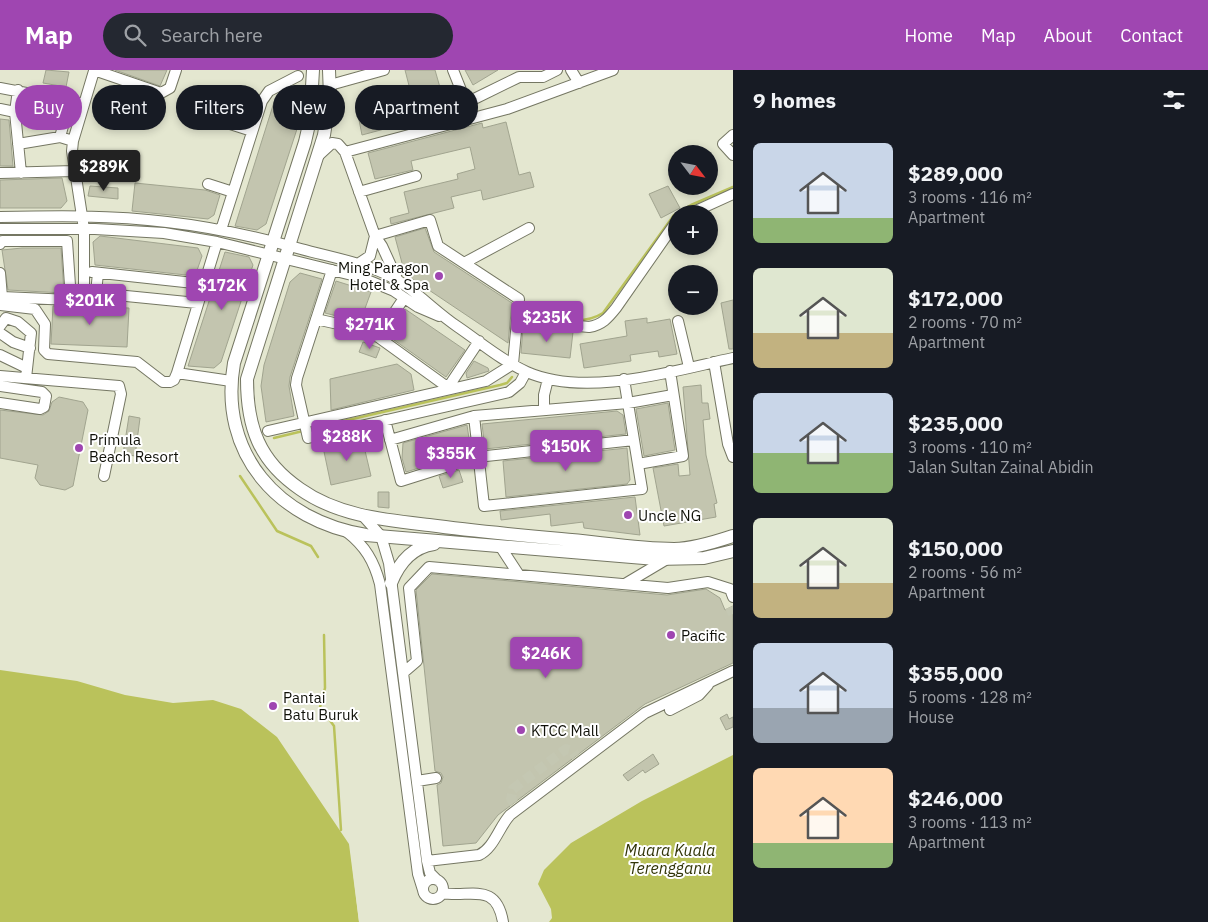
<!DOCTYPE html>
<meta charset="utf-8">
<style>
body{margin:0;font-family:"IBM Plex Sans",sans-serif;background:#242831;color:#f1f3f6;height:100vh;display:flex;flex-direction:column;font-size:19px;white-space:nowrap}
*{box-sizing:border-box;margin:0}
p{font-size:16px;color:#9ea1a6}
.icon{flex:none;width:28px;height:28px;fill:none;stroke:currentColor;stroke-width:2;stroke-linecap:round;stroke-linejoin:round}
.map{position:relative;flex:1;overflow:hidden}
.sheet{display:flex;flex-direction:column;background:#171b24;width:475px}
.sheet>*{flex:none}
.top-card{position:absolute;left:15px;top:15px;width:475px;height:45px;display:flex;gap:10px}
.needle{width:32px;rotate:122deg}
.fabs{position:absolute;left:668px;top:75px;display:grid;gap:10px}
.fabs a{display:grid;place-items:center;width:50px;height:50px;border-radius:50%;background:#171b24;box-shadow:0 2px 8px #0003;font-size:25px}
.price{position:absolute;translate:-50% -42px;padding:0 11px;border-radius:5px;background:#9f46b1;color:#fff;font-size:16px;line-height:32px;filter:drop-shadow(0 1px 2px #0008)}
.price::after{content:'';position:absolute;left:50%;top:30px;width:15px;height:11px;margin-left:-8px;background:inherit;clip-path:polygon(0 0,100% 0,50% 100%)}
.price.active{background:#222;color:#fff}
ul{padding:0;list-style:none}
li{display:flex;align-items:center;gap:15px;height:125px;padding:0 20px}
li span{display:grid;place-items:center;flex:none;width:140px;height:100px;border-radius:8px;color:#555}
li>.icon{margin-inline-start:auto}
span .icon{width:60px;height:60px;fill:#fffc;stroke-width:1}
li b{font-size:21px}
h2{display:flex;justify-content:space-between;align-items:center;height:60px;padding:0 20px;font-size:21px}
.chip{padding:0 18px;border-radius:22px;background:#171b24;box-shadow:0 2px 8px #0003;font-size:18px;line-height:45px}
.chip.active{background:#9f46b1;color:#fff}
header{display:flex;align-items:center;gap:30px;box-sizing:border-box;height:70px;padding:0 25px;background:#9f46b1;color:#fff}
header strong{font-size:24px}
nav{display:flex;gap:28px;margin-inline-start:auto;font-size:18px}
.search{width:350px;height:45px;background:#242831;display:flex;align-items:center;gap:12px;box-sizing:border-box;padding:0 18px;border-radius:28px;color:#9ea1a6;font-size:19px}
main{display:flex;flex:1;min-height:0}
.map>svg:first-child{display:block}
.water{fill:#bac25b}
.pier{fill:#e4e7d0}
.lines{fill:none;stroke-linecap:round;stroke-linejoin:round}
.stream{stroke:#bac25b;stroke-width:2.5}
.building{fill:#c3c5af;stroke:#a1a48f}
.minor-tunnel{stroke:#c4c7b2;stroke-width:10;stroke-dasharray:10 5;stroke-linecap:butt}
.minor-casing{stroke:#757763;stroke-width:12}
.major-casing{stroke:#757763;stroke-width:14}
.minor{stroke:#fff;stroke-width:10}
.major{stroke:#fff;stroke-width:12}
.poi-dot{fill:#9f46b1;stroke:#fff;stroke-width:2}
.labels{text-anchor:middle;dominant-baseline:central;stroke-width:4;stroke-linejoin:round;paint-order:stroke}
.poi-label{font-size:15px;fill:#101109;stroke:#fff;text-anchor:start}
.water-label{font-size:16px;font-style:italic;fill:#323508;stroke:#fff}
</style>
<header>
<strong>Map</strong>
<div class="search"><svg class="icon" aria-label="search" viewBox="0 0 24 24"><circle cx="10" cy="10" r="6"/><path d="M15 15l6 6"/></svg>Search here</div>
<nav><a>Home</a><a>Map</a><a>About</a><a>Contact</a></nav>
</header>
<main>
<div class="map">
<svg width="733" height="852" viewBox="0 0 733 852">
<rect width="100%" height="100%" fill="#e4e7d0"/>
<path class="water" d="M0 600 77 611 125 625 173 633 213 630 241 639 277 667 349 774 359 852H0Z
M733 685V852H549L552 848 551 839 538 814 544 800 571 773 642 731Z"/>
<path class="pier" d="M349 768 352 774 361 852H359Z"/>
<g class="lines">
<path class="stream" d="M527 246C552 248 581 257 603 243L674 145 691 135 733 117
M309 359 500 315 507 313 512 307
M274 368 303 361
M240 406 277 461 311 476 318 487
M324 565 325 618 320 637 334 656 341 760"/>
</g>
<path class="building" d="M46 0 69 2 66 17 43 13Z
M115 0H167L160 16Z
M405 0H435L441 21 447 19 448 23 452 22 458 45 434 51 433 46 362 65 359 50 414 35Z
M465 0H498L473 15Z
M298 17 297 59 266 154 257 160 235 156 275 29Z
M24 30 56 37 53 50 22 44Z
M0 49 9 50 13 96H0Z
M506 52 519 105 530 102 534 117 483 130 481 120 451 127 454 138 391 154 390 148 409 143 404 122 458 109 457 104 475 99 470 77 411 91 413 100 375 109 368 83 482 53 483 58Z
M62 108 67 131 61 138H0V110Z
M135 113 205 120 220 125 214 145 208 149 132 141Z
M90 116 118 118V129L88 126Z
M668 116 680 138 661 148 649 124Z
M425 158 434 182 512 233 508 273 405 204 395 167Z
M100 166 198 178 202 186 195 206 95 195 93 172Z
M22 178H61L64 223 8 220 2 180Z
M225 182 249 187 253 195 221 292 214 298 188 296Z
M300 203 322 209 290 307 289 316 294 346 266 352 261 316 264 295 290 212Z
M336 211 371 222 360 252 325 243Z
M733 230V279H729L721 233Z
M53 236H79L84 239 89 237 129 238 127 277 51 274Z
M405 239 465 280 446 307 387 265Z
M647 248V253L670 249 677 284 659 287 658 281 630 285 631 291 584 298 580 274 627 266 625 251Z
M523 258 573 262 570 288 521 283Z
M363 272 380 278 376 288 359 282Z
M474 291 488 298 489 301 467 308 466 303Z
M397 294 411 304 414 320 331 340 330 309Z
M701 315 702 333H708L710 349 703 350 706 385 717 433 714 434 716 447 664 456 653 398 678 394 679 406 690 405 683 317Z
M59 327 83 332 88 340 73 416 65 420 40 415 35 408 38 395 0 388V340L43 345 49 341 52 332Z
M668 333 675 380 644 386 636 339Z
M617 341 623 345 626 364 485 379 482 354Z
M129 346 140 348 135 386 123 384Z
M467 355 471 382 406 402 402 388 403 373Z
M362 368 371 406 331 415 323 377Z
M627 378 630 410 627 414 506 427 503 391Z
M459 400 463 412 443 418 439 406Z
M378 422H389V438L378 437Z
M635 427 640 465 584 458 583 452 551 456 550 444 501 450 500 441Z
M432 504 667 525 706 519 720 528 725 540 733 536V593L645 634 498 745 476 773 443 776 437 715 441 713 443 707 441 703 435 701 416 520Z
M727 644 729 649 733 647V657L726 660 720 648Z
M653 684 659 694 645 703 643 700 628 711 623 705Z"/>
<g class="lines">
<path class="minor-tunnel" d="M730 537 733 544
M514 733 511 729 513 719 566 679 572 681 576 686"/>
<defs>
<path id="minor" d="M94 0 161 23 170 18 176 0
M453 0 465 30 470 31 519 7H543L557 0
M571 0 579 13
M330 15 384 0
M0 18 84 34
M18 20 15 42 21 103
M0 39 15 42
M227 53 252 61
M733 65 723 74 733 85
M60 67 70 31
M18 74 60 67 73 71
M345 82 507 39 613 0
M319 85 332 73 338 74 345 82 375 166 382 176 398 211
M0 103 74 101
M208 114 233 122
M359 122 416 106
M689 144 733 124
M0 147C56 146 112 145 167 152 212 157 257 167 301 179 327 186 354 191 379 201 410 213 431 239 458 257 480 272 502 291 527 302 586 328 672 301 733 288
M0 159H95L164 163 217 172 360 207 394 221 418 237 439 246
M221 160 262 31 269 21 298 6
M217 172 177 303 231 311
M0 174 2 171H67L71 230 2 227 0 203
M464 193 529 158
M358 194 370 186 375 166
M332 200 297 308 296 315 308 368 509 322 520 313 526 302
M92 202 203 214
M98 203 96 223 197 233
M84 232V159L72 81 73 71 94 1
M0 235 35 239 45 254 44 280 48 284 137 292 163 312H170L174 310 177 303
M316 249 338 254 378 267 450 319
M517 250 589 257C602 255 608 248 616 238L676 152
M678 251 689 297
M0 256 6 248 18 252 31 263 26 308
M0 263 13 272 30 278
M378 267 404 228
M0 285 27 298
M714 292 728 374 733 387
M0 306 119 316 121 324 104 406
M0 316 42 322 46 326 44 337 40 339 0 333
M449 316 479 271
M544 340V325L548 309
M474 346 484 436 642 419 624 309
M385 350 401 411 477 387 634 370
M268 361 486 311 513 294 519 229 438 176 430 150 375 166
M390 370 474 346 628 333 673 325
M638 394 683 386 670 301
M363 446 381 466 389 493 427 791 430 803 437 810
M347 462C365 476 374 491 380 514L418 804 423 820
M500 476 519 505
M625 514 667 489
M403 603 417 591 409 518 429 497 668 518 708 512 730 519 733 527
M670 640 699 625 708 615
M417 711 436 708
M427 791 479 785C494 778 499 757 510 745L645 643 733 601
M423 819a10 10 0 1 1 20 0a10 10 0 1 1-20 0Z
M442 823C470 828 496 811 503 852"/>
<path id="major" d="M313 0 310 50 305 72 234 293C218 384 279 451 366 465L656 489 704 488 733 481
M329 0 330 26 324 65 247 309C247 357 259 391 300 419 338 446 385 450 429 455 473 461 517 465 561 469 598 472 637 479 674 479 693 479 715 472 733 466
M391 513C399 493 412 477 434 474"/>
</defs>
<use href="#minor" class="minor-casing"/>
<use href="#major" class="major-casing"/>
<use href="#minor" class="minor"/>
<use href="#major" class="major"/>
</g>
<g class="poi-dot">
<circle cx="439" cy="206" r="5"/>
<circle cx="79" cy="378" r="5"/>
<circle cx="628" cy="445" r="5"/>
<circle cx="671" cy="565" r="5"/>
<circle cx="273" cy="636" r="5"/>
<circle cx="521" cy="660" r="5"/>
</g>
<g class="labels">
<g class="poi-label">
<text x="429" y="197" text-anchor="end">Ming Paragon<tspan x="429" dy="17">Hotel &amp; Spa</tspan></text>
<text x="89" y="369">Primula<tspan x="89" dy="17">Beach Resort</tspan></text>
<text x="638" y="445">Uncle NG</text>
<text x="681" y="565">Pacific</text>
<text x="283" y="627">Pantai<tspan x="283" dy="17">Batu Buruk</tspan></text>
<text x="531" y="660">KTCC Mall</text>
</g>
<g class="water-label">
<text x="670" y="780">Muara Kuala<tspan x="670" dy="18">Terengganu</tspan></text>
</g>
</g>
</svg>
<div class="fabs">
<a><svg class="needle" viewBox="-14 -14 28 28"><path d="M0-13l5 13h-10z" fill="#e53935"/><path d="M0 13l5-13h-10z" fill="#9ea1a6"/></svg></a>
<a>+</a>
<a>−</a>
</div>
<b class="price active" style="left:104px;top:122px">$289K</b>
<b class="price" style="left:222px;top:241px">$172K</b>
<b class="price" style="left:90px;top:256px">$201K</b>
<b class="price" style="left:547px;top:273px">$235K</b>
<b class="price" style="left:370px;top:280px">$271K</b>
<b class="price" style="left:347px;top:392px">$288K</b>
<b class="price" style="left:566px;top:402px">$150K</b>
<b class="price" style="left:451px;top:409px">$355K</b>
<b class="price" style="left:546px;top:609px">$246K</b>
<div class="top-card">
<a class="chip active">Buy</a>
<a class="chip">Rent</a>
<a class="chip">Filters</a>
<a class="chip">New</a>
<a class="chip">Apartment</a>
</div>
</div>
<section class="sheet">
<h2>9 homes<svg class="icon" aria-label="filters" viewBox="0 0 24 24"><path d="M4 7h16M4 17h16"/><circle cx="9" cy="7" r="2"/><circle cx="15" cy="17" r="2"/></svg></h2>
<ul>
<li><span style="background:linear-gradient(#c9d6e8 75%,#8fb573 0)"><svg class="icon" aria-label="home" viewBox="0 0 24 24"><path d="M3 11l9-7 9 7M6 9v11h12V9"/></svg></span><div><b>$289,000</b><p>3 rooms · 116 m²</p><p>Apartment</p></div></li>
<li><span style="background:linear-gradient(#dfe7d0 65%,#c2b280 0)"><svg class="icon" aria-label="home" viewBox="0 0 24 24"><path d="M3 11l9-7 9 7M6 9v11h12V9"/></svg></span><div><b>$172,000</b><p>2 rooms · 70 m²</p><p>Apartment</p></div></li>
<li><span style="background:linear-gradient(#c9d6e8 60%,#8fb573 0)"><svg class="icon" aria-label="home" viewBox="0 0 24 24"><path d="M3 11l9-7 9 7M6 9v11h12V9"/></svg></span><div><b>$235,000</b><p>3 rooms · 110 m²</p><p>Jalan Sultan Zainal Abidin</p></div></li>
<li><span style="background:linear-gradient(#dfe7d0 65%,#c2b280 0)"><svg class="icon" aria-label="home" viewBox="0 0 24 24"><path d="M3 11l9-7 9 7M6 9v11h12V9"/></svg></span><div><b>$150,000</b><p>2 rooms · 56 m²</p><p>Apartment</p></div></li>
<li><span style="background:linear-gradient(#c9d6e8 65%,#9aa5b1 0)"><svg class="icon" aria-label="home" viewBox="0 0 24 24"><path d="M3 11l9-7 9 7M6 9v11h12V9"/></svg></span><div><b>$355,000</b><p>5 rooms · 128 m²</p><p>House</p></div></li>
<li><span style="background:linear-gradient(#ffd9b3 75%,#8fb573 0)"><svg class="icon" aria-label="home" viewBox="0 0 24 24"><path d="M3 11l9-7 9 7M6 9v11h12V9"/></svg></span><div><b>$246,000</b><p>3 rooms · 113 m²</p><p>Apartment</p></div></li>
</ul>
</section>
</main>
